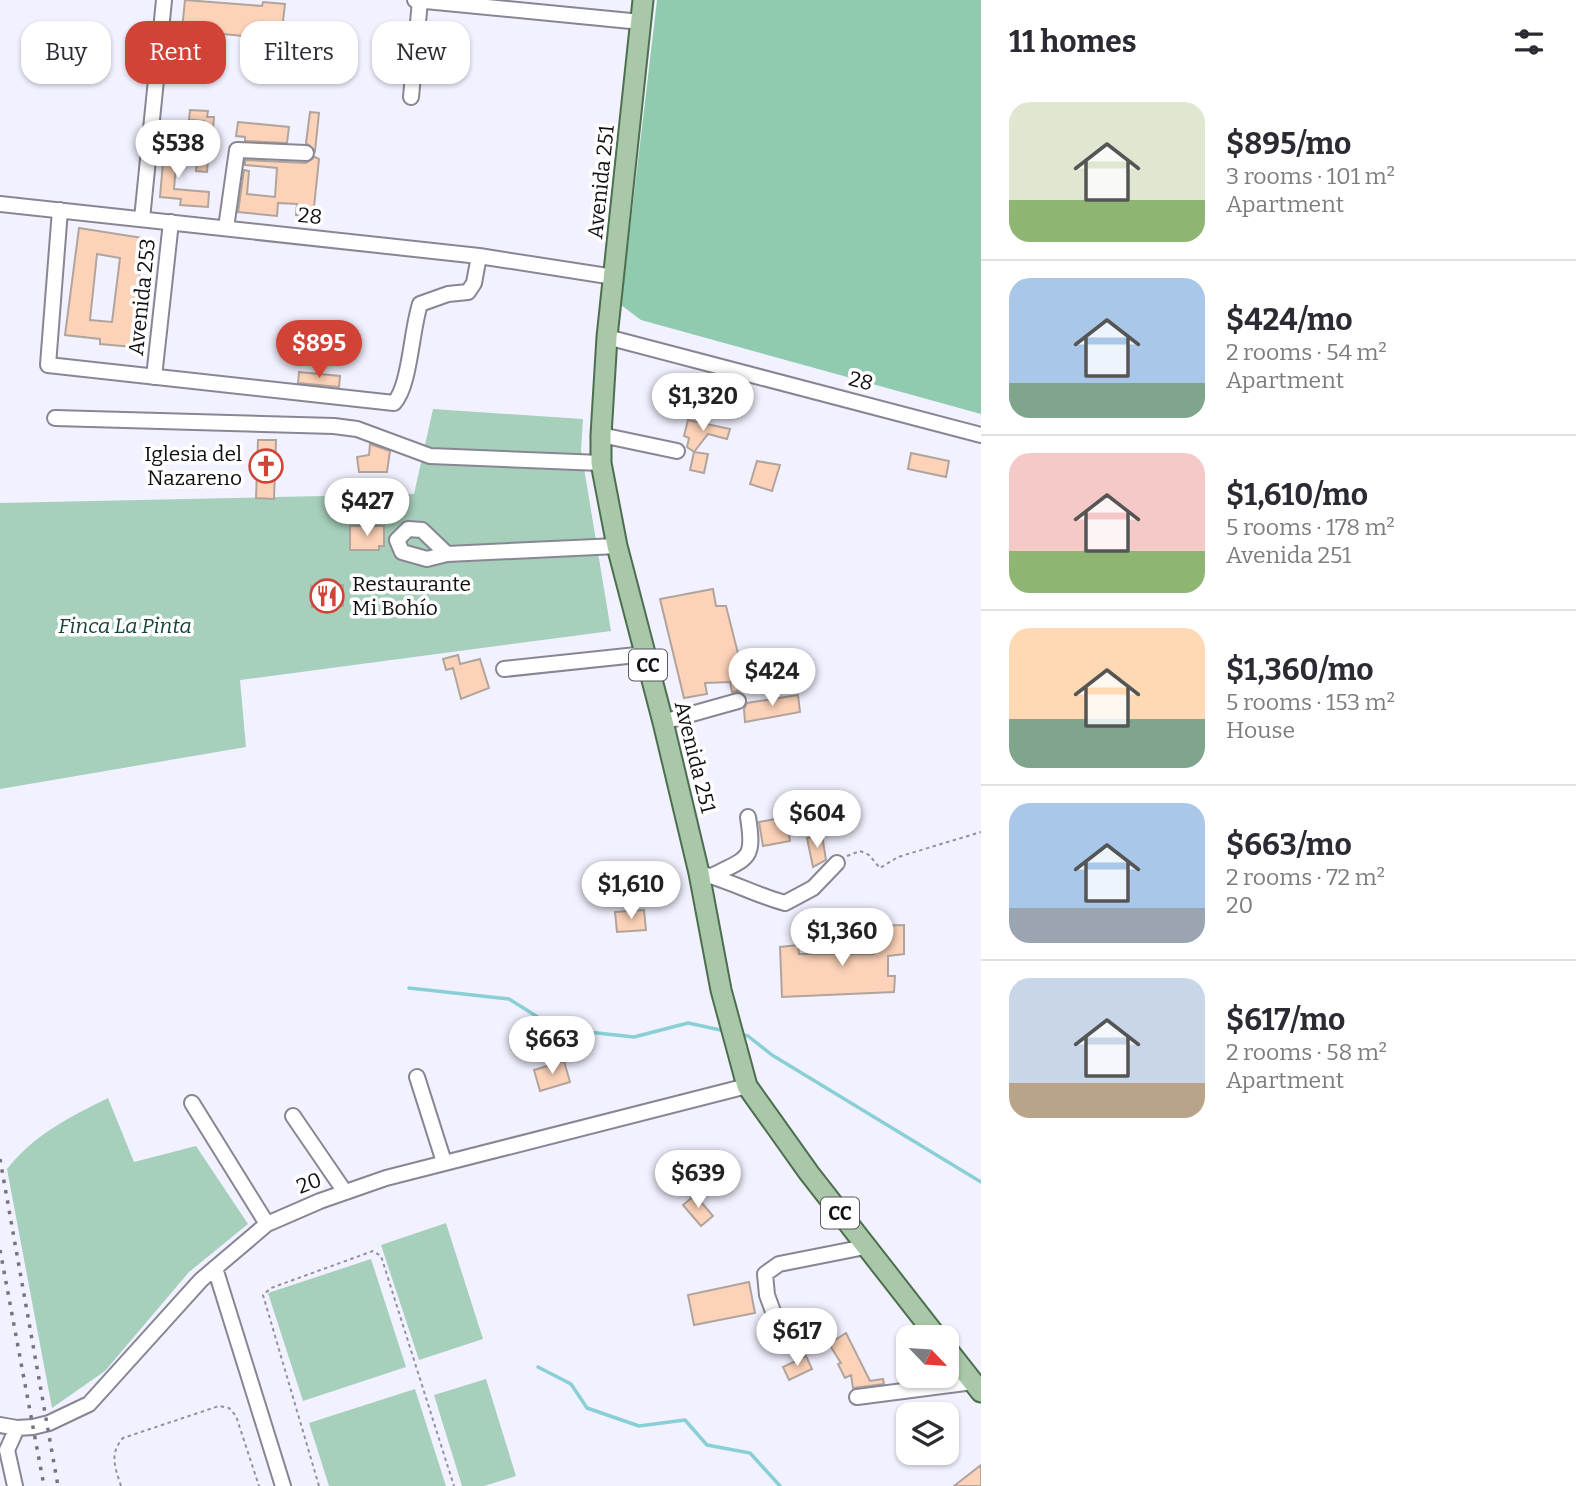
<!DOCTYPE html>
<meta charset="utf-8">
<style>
body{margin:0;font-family:Bitter,serif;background:#f7f7f7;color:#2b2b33;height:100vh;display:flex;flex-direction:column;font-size:26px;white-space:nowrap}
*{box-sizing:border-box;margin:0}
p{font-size:23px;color:#7c7c81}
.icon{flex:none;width:38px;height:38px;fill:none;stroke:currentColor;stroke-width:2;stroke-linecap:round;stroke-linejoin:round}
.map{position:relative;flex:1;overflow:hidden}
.panel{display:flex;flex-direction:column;background:#fff;width:595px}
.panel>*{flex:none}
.top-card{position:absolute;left:21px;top:21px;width:665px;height:63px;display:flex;gap:14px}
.needle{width:46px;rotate:115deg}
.buttons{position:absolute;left:896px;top:1325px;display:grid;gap:14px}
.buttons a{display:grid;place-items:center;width:63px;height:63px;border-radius:14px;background:#fff;box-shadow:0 2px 5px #0004;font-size:35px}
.price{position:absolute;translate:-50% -60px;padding:0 16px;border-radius:24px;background:#fff;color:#222;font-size:23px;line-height:46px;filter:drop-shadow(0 2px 4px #0008)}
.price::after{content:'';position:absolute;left:50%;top:42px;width:21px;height:16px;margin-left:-10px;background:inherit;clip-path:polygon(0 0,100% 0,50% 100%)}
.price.current{background:#d14337;color:#fff}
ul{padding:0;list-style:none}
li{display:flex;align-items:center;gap:21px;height:175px;padding:0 28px}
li+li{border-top:2px solid #e1e1e2}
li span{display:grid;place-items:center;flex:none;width:196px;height:140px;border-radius:21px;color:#555}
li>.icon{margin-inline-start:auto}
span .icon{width:84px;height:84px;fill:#fffc;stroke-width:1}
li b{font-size:30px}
h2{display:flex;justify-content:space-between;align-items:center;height:84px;padding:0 28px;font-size:30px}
.chip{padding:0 24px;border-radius:21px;background:#fff;box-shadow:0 2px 5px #0004;font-size:24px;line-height:63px}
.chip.current{background:#d14337;color:#fff}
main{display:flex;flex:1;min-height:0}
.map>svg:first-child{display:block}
.green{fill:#a6cfbc}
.forest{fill:#90cbb0}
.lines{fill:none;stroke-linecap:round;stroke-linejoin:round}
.stream{stroke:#88d0d6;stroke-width:3.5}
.building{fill:#fcd2b8;stroke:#b1a49c;stroke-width:2;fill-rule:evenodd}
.minor-casing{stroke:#888693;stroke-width:18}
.major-casing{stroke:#4e6f4f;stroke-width:23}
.path{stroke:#93929c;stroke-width:2;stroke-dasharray:3.5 3.5;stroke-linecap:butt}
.minor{stroke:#fff;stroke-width:14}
.major{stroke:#a9c7a9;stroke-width:19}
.rail{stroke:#76757e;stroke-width:3.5;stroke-dasharray:3.5 7;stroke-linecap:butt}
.labels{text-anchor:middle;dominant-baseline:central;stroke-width:7;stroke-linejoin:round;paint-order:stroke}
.shield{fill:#fff;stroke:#58575a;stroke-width:2}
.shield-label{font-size:19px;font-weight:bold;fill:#100f14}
.street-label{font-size:21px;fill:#100f14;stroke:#fff}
.poi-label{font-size:21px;fill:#100f14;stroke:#fff;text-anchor:end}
.park-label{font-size:21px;font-style:italic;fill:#154533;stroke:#fff}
</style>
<main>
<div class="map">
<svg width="981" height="1486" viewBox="0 0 981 1486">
<rect width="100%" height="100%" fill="#f2f1ff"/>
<path class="green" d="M433 409 583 419 581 450 611 631 240 680 246 747 0 789V503L414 494Z
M108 1098 134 1162 196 1146 248 1224 189 1272 105 1371 52 1408 7 1169C35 1134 68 1118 108 1098Z
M446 1223 483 1339 419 1360 381 1245Z
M371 1259 406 1367 303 1401 268 1293Z
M486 1379 516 1476 484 1486H462L434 1395Z
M415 1389 446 1486H329L309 1423Z"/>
<path class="forest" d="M657 0H981V414L641 320 621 305Z"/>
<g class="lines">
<path class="stream" d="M409 988 509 999 541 1019 579 1031 634 1037 688 1023 725 1031
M739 1034 748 1036 772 1055 981 1182
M538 1367 571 1384 587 1408 639 1426 685 1420 707 1445 750 1453 780 1486"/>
</g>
<path class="building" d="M185 0 262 6 263 2 285 4 282 30 266 29 265 38 182 30Z
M190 110 208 111 207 117H214L212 139 202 138 204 121 189 120Z
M310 112 319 113 315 151 306 143Z
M238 122 289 127 287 143 245 141V137L236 136Z
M165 138 178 139 174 189 209 192 208 207 180 205 181 199 160 197Z
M199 145 209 146 207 172 196 171Z
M315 157 319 159 313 217 296 215 297 204 278 203 277 216 238 212 244 170 249 171 247 194 275 197 277 168 245 165V160L306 163Z
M79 228 143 238 133 347 100 344V339L65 335ZM97 254 120 258 112 322 90 320Z
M299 372 340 376 339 387 298 383Z
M688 420 730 429 727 439 708 434 694 452 687 447 689 438 684 436Z
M258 440H276L274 499 256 498Z
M370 444 390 451 387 472H359L357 457 369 455Z
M694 452 708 454 704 473 690 470Z
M911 453 949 461 946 477 908 469Z
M757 461 780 465 772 491 750 484Z
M350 526H384V546H379V550H350Z
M343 585V606L312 607 311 586Z
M713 589 716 606H726L747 689 732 692 730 682 705 683 707 694 684 698 660 599Z
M458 655 460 664 480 659 489 688 461 699 453 668 446 670 443 659Z
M798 695 800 712 745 722 744 709 747 703Z
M786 817 790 841 763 846 759 822Z
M822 835 826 860 813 867 807 838Z
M622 872 623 891 594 893 593 874Z
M644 910 646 930 617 932 615 912Z
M904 925V954L888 956V976H895L894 992 782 997 780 947 798 945 799 954H874L873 926Z
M564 1061 570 1082 540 1091 534 1070Z
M695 1195 713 1216 701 1226 683 1205Z
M749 1282 755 1313 694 1325 688 1295Z
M846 1333 870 1381 883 1379 884 1384 853 1388 851 1375 845 1378 838 1364 841 1363 829 1344Z
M806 1356 812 1369 789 1380 783 1367Z
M981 1465V1486H954Z"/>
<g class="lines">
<defs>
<path id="minor" d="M415 0 641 22
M411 97 420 1
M0 204 479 256 614 277
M60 210 48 365 394 403C410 386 411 332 420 304L448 294 468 292 474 283 479 256
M142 219 164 0
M226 228 237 150 306 153
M607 337 981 435
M154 377 171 222
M55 418 334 426 357 429 430 456 601 463
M601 435 677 451
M447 554 422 530 408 529 397 540 402 552 427 559 447 554 617 546
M504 669 646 654
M663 722 738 701
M699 873C729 880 755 895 785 903L813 888 837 863
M712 876C748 857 755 861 748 817
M417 1077 444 1162
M192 1103 267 1224
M293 1116 345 1192
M215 1268 283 1486
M783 1339 767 1295 765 1274 779 1264 865 1247
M857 1397 973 1382
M0 1425 17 1428 33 1427 49 1423 89 1404 201 1280 267 1224 320 1201 386 1178 747 1086
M15 1486 7 1450 17 1428"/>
<path id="major" d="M643 0 607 337 601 435V463L617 546 663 722 699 873 721 990 747 1086 809 1173 937 1337
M947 1349 981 1392"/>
</defs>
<use href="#minor" class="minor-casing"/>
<use href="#major" class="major-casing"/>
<path class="path" d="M847 856 860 851 869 855 880 868 898 857 981 832
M121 1486C115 1467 109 1454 123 1438L219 1406 229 1408 236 1416 259 1486
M319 1486 263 1295 271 1288 373 1251 381 1256 454 1486"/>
<use href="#minor" class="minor"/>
<use href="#major" class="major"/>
<path class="rail" d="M0 1159 58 1486
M0 1250 44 1486"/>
</g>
<defs>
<symbol id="church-ring" viewBox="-11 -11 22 22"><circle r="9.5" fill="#fff" stroke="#d14337" stroke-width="1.5"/><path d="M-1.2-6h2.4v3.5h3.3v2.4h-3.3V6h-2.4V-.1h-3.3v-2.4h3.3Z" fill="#d14337"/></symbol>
<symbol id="restaurant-ring" viewBox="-11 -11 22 22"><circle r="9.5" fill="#fff" stroke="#d14337" stroke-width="1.5"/><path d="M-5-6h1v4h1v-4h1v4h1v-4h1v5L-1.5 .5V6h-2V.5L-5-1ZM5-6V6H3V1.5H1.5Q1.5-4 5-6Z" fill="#d14337"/></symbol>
</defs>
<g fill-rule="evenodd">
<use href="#church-ring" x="247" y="447" width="38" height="38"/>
<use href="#restaurant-ring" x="308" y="577" width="38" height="38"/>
</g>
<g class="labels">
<g class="shield">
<rect x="629" y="649.5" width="38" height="31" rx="5"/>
<rect x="821" y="1197.5" width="38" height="31" rx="5"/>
</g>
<g class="shield-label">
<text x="648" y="665">CC</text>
<text x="840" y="1213">CC</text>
</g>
<g class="street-label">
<text transform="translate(601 182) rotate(-84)">Avenida 251</text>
<text transform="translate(310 216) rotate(6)">28</text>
<text transform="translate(142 297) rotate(-84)">Avenida 253</text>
<text transform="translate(861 381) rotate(15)">28</text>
<text transform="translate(695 757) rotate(76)">Avenida 251</text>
<text transform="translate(309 1183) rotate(-21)">20</text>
</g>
<g class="poi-label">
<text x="242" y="454">Iglesia del<tspan x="242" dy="24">Nazareno</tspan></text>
<text x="352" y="584" text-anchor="start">Restaurante<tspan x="352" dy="24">Mi Bohío</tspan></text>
</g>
<g class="park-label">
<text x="125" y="626">Finca La Pinta</text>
</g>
</g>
</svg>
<div class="buttons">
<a><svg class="needle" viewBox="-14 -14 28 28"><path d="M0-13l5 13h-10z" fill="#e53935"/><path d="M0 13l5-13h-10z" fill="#7c7c81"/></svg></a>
<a><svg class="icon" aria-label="layers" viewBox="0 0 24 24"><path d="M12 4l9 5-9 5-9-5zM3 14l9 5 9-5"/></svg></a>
</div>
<b class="price" style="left:178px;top:180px">$538</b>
<b class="price current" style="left:319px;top:380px">$895</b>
<b class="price" style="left:703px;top:433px">$1,320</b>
<b class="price" style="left:367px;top:538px">$427</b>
<b class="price" style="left:772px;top:708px">$424</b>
<b class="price" style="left:817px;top:850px">$604</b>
<b class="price" style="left:631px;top:921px">$1,610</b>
<b class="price" style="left:842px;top:968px">$1,360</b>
<b class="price" style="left:552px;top:1076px">$663</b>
<b class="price" style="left:698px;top:1210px">$639</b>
<b class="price" style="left:797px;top:1368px">$617</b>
<div class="top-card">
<a class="chip">Buy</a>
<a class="chip current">Rent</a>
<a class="chip">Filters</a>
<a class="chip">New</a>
</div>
</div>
<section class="panel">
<h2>11 homes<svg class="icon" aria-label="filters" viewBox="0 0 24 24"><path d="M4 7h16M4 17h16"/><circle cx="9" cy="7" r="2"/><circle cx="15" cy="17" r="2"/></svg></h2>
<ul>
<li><span style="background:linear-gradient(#dfe7d0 70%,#8fb573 0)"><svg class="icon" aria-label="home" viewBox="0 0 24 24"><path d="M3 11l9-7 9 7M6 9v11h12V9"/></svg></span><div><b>$895/mo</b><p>3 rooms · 101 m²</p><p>Apartment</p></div></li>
<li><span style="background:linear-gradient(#a9c7e8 75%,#7fa58c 0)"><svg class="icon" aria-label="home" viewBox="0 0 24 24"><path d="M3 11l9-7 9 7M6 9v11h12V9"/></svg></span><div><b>$424/mo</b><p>2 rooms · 54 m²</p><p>Apartment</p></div></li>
<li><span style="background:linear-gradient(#f6c9c9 70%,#8fb573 0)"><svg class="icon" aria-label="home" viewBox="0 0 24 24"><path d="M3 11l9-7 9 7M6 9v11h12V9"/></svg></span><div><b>$1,610/mo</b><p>5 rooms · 178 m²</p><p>Avenida 251</p></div></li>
<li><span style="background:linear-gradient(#ffd9b3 65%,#7fa58c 0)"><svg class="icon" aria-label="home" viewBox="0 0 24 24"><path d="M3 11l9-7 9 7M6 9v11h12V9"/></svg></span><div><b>$1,360/mo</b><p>5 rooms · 153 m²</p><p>House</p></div></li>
<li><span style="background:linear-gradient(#a9c7e8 75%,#9aa5b1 0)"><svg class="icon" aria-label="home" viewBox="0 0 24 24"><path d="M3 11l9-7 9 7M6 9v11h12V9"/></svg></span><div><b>$663/mo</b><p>2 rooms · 72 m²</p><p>20</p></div></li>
<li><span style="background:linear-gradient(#c9d6e8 75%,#b9a48a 0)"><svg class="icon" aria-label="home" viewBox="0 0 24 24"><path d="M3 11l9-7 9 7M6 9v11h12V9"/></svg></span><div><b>$617/mo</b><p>2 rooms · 58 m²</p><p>Apartment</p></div></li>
</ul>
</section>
</main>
